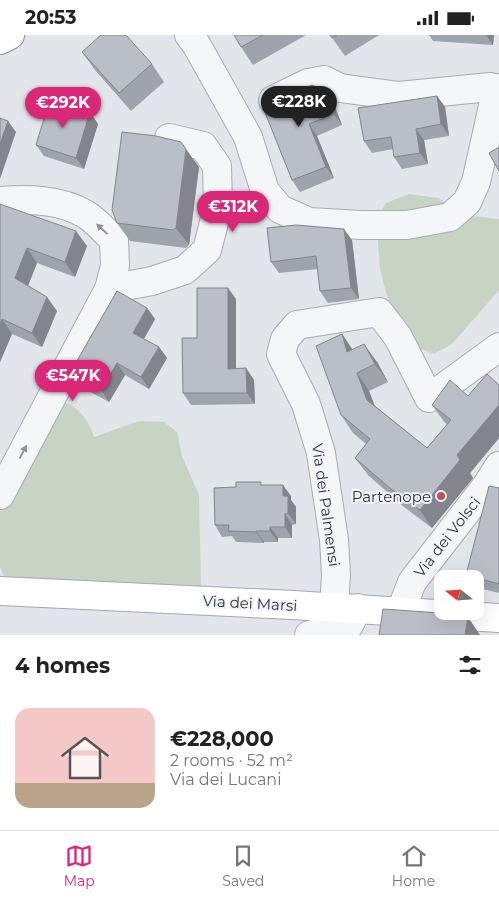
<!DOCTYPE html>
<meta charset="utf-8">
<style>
body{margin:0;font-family:Montserrat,sans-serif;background:#f6f6f6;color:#222;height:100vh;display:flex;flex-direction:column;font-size:19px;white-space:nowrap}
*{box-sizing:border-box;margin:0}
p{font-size:16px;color:#767676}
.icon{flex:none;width:28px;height:28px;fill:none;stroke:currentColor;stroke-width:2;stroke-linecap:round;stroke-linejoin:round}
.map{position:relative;height:600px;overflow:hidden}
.side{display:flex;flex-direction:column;background:#fff;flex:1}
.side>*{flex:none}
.needle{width:32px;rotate:287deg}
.controls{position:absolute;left:434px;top:535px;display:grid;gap:10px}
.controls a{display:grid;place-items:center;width:50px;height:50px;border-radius:10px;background:#fff;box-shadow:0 5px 20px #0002;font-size:25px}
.price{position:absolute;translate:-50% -42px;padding:0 11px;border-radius:18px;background:#db2777;color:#fff;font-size:16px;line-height:32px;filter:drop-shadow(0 1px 2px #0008)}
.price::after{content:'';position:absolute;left:50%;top:30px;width:15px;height:11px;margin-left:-8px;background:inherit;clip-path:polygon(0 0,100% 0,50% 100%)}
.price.current{background:#222;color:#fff}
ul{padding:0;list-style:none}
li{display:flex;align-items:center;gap:15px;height:125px;padding:0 15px}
li span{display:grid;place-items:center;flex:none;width:140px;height:100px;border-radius:15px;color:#555}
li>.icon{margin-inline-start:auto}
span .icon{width:60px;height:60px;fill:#fffc;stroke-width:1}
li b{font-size:21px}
h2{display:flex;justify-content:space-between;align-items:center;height:60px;padding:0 15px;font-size:21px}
.status{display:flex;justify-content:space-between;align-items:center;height:35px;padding:0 25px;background:#fff;direction:ltr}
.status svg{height:14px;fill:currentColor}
.menu{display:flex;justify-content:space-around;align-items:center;height:70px;border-top:1px solid #e0e0e0;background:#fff;font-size:14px;color:#767676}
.menu a{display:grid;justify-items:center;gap:2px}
.menu .current{color:#db2777}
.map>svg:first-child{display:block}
.green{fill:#c7d4c3}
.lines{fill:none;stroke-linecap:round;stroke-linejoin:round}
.minor-casing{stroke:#a7acb4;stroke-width:30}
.major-casing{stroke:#a2a8b6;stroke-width:30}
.highway-casing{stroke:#8a91a0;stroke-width:30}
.minor{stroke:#f5f6f8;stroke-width:28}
.major{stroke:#fff;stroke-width:28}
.highway{stroke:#fff;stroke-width:28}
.wall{fill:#9fa3ab}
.shaded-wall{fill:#82858b}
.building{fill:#b9bec7;stroke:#82858b}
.oneway{fill:#90949d}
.poi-dot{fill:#cb4b57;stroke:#f2f4f7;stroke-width:2}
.labels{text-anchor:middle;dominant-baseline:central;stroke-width:4;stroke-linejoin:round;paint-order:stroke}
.poi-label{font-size:15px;fill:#2a3242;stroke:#f2f4f7;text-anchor:end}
.street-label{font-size:15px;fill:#2a3242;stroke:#f2f4f7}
</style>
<div class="status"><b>20:53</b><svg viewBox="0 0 49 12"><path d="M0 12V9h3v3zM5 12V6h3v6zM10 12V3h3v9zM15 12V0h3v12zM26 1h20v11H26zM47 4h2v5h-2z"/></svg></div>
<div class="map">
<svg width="499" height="600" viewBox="0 0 499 600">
<rect width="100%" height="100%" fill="#e2e5ea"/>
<path class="green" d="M409 159 438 163 463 180 499 184V255L452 309 434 319 411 310 397 286 386 258 380 233 376 184 386 168Z
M57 366C76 367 89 385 94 402L139 386 164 387 177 397 182 421 199 460 201 553 6 545 0 532V474L12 455Z"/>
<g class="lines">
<defs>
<path id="minor" d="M189 0 196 9 248 102 265 156 280 174 309 187 361 190H407L450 182 467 167 476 147 497 53
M273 65 308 48 324 45 340 53 399 61 490 52 499 54
M0 166C28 164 60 164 85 179 96 185 105 197 114 205L115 231 109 254 0 460
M109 254 152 246 185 235 207 215 218 172 217 131 203 111 169 103
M334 572 336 539 334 505 321 418 306 369 281 319 285 304 297 290 379 277 398 302 429 363 499 312
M401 576 412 547 487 450 499 431
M309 600 349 590 358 573"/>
<path id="major" d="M0 556 293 570 499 583"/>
<path id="highway" d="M0 5 10 0"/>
</defs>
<use href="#minor" class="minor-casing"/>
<use href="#major" class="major-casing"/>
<use href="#highway" class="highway-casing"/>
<use href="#minor" class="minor"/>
<use href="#major" class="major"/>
<use href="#highway" class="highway"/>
</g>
<path class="wall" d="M234 0H306L253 30 241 12Z
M330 0H379L345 21Z
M429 0H494L493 10 433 6Z
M82 17 152 29 164 47 131 76 95 35Z
M325 56 333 67 342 90 317 101 334 143 300 157 292 145 262 70Z
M437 61 445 72 449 101 424 105 428 129 402 134 394 122 393 114 372 118 364 106Z
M90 77 98 89 84 134 44 121 36 110Z
M199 132 189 210 186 213 130 206 117 188Z
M0 169 87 211 75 242 37 228 28 251 57 276 42 312 12 299 0 327Z
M352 205 359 264 328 268 320 256 318 234 279 238 271 227Z
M236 264V334L246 333 254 345 255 369 191 370 183 358 197 303Z
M147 273 155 284 144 304 159 312 167 323 149 354 125 340 109 367 78 350 70 338Z
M342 299 352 314 377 327 388 347 369 356 375 371 427 413 447 389 445 388 432 370 468 361 499 350V403L470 438 473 443 432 493 404 472 368 440 355 423 366 409 353 398 341 380Z
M263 450 291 461V465L296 472V489L292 490V503H278V507H264V508L236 507 232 501 222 502 215 490 236 452Z
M499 453V558L475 552V544H468L466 540Z"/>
<path class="shaded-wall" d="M486 0H494L493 10Z
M325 56 333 67 342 90 334 79Z
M437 61 445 72 449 101 441 89Z
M90 77 98 89 84 134 76 123Z
M8 86 16 97 0 144V109Z
M309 89 317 101 334 143 326 132Z
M416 94 424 105 428 129 420 118Z
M186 114 199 132 189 210 176 193Z
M344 194 352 205 359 264 351 253Z
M76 196 87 211 75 242 65 227Z
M27 213 37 228 25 258 15 243Z
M228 253 236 264V345L228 334Z
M47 262 57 276 42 312 32 298Z
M147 273 155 284 141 309 133 298Z
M2 284 12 299 0 327V289Z
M342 299 354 317H347Z
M364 309 377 327 388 347 375 329Z
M159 312 167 323 149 354 141 342Z
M117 328 125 340 109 367 101 355Z
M246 333 254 345 255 369 247 358Z
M357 338 369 356 379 383 367 365Z
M499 370V403L470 438 473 443 432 493 420 475 457 420Z
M283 450 291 461V465L296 472V489L288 478 283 461Z
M285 479 292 490V503L285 492Z
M270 492 278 503V507L270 496Z
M256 496 264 507V508L256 497Z
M468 582 480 600H465Z"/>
<path class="building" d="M101 0H126L152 29 119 58 82 17Z
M234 0H263L241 12Z
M330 0H337L332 3Z
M312 50 325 56 334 79 309 89 326 132 292 145 262 70Z
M437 61 441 89 416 94 420 118 394 122 391 102 364 106 358 73Z
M50 64 90 77 76 123 36 110Z
M0 83 8 86 0 109Z
M122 97 156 101 181 107 186 114 176 193 173 195 117 188 112 175Z
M499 112V136L489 118Z
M0 169 76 196 65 227 27 213 15 243 47 262 32 298 2 284 0 289Z
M296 190 344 194 351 253 320 256 316 221 271 227 267 193Z
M197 253H228V334L246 333 247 358H183L182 303H197Z
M117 256 147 273 133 298 159 312 141 342 117 328 101 355 70 338Z
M342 299 347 317 364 309 375 329 357 338 367 365 427 413 451 385 432 370 450 345 468 361 487 339 499 350V370L457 420 460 425 420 475 391 454 355 423 370 404 341 380 316 311Z
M236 447H261V450H283V461H288V478L285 479V492H270V496H256V497L228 496 229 490H215L214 453 236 452Z
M489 451 499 453V549L466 540Z
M383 574 440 578 468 582 465 600H379Z"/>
<defs><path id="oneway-solid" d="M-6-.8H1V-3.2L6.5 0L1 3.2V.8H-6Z" transform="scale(1.25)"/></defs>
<g class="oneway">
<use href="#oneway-solid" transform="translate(102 194) rotate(-137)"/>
<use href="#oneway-solid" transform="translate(23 417) rotate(-62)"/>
</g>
<circle class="poi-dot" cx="441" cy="461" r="5"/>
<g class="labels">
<g class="poi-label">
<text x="431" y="461">Partenope</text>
</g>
<g class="street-label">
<text transform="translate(326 470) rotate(82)">Via dei Palmensi</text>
<text transform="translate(447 502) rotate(-52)">Via dei Volsci</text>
<text transform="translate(250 568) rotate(3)">Via dei Marsi</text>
</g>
</g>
</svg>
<div class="controls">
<a><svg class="needle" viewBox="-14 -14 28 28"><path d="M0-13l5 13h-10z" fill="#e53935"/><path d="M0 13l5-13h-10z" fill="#767676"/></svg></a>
</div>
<b class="price current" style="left:299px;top:93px">€228K</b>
<b class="price" style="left:63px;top:94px">€292K</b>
<b class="price" style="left:233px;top:198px">€312K</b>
<b class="price" style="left:73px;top:367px">€547K</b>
</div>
<section class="side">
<h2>4 homes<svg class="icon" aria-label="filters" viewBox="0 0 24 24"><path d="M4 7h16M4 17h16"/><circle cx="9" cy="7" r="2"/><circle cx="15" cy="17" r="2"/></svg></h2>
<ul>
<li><span style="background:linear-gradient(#f6c9c9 75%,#b9a48a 0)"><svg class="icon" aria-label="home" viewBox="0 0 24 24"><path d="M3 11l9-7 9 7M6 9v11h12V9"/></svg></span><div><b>€228,000</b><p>2 rooms · 52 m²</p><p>Via dei Lucani</p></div></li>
</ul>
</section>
<nav class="menu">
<a class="current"><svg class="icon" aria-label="map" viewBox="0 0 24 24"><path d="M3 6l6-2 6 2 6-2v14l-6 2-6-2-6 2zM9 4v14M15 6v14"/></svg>Map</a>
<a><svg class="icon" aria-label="saved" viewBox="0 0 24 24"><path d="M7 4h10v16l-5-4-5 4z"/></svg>Saved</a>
<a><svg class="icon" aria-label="home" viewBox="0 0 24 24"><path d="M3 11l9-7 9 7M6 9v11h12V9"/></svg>Home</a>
</nav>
